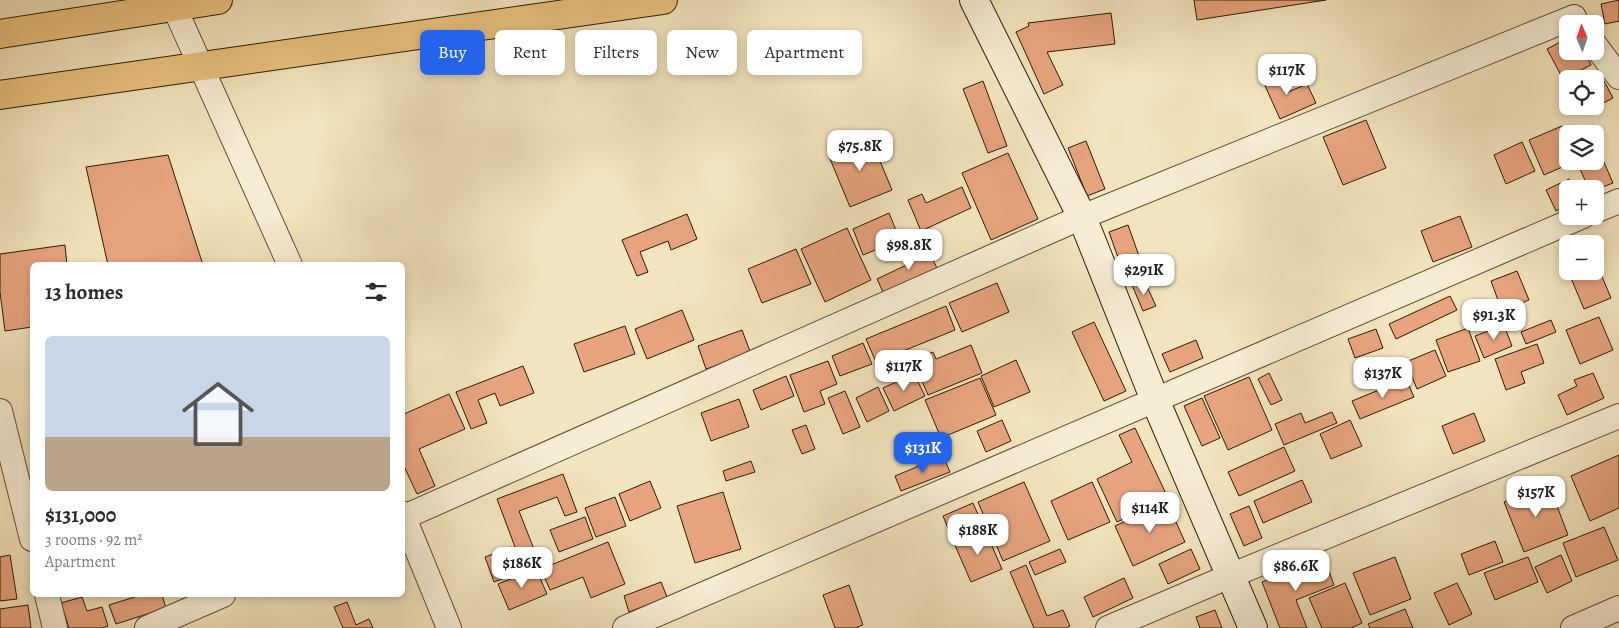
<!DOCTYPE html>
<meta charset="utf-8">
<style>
body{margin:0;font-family:Alegreya,serif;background:#f2f2f3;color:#2b2b33;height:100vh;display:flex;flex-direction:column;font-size:19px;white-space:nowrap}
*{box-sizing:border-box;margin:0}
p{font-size:16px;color:#7c7c81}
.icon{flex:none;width:28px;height:28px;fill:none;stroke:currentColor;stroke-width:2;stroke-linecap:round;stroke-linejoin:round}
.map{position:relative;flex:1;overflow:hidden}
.side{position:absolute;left:30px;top:262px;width:375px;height:335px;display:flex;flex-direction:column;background:#fff;border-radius:8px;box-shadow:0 2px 8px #0003}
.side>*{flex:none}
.guide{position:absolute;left:420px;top:30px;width:475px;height:45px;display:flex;gap:10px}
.needle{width:32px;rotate:358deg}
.controls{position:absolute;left:1559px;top:15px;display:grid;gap:10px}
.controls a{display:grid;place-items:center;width:45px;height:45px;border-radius:8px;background:#fff;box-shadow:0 2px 8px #0003;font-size:25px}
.price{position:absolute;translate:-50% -42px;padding:0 11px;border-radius:10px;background:#fff;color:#222;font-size:16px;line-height:32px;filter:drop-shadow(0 1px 2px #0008)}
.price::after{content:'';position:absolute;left:50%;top:30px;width:15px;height:11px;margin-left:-8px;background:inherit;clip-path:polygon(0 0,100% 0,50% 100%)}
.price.selected{background:#2563eb;color:#fff}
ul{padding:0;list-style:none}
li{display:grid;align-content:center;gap:10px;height:265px;padding:0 15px}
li+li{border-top:1px solid #e1e1e2}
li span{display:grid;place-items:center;height:155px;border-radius:8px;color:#555}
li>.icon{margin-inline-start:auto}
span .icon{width:90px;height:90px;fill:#fffc;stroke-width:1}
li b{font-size:21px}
h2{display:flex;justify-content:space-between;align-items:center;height:60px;padding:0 15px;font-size:21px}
.chip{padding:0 18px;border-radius:8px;background:#fff;box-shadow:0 2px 8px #0003;font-size:18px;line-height:45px}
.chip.selected{background:#2563eb;color:#fff}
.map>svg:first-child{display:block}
.building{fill:#e7a47f;stroke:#2e1c03}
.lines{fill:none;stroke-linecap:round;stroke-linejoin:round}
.street-casing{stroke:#5f4e32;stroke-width:26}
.secondary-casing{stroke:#2e1c03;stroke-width:30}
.primary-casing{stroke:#2e1c03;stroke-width:30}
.street{stroke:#f7edd5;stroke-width:24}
.secondary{stroke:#f7edd5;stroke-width:28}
.primary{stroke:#e9c27f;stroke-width:28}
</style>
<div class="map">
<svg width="1619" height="628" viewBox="0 0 1619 628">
<rect width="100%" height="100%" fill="#f2e4be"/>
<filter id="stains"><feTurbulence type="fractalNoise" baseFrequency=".004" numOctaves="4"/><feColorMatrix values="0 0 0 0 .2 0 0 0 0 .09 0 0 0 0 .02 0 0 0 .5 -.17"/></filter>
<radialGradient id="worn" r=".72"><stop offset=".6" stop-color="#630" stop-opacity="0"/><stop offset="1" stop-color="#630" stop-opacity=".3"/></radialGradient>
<path class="building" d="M1194 0H1326L1197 20Z
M1619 0V21L1605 24 1601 4Z
M1111 13 1115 44 1047 52 1063 85 1044 94 1016 32 1029 26 1028 23Z
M1568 38V51H1584L1591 65 1563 79 1547 49Z
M1278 72 1288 92 1307 84 1316 103 1280 119 1262 79Z
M1603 79 1613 98 1583 114 1579 106H1595V83Z
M983 81 1007 146 988 153 963 89Z
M1366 120 1386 168 1343 185 1323 137Z
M1562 126 1568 139V161H1576L1544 175 1529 140Z
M870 137 892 190 850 207 828 154Z
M1086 141 1105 189 1087 196 1068 148Z
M1522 142 1535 171 1506 184 1494 155Z
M1008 153 1038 219 991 240 962 173Z
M168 155 203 265H108L86 167Z
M1603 160 1613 183 1595 190V189H1589L1580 169Z
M1569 179 1574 189H1568V205L1556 211 1546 190Z
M962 187 971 208 921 231 908 200 922 194 926 203Z
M889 213 900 240 863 255 853 229Z
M687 214 697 239 671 250 668 241 640 252 648 272 637 276 622 240Z
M1460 216 1472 247 1433 262 1421 231Z
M1128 225 1144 270 1125 277 1109 232Z
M847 228 871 280 825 302 801 249Z
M65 245 67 265H32V327L5 331 0 292V254Z
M926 246 937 268 883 292 877 279 917 260 914 252Z
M1568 248V270L1560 251Z
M796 249 811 284 762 303 748 269Z
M1595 260 1611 298 1584 309 1568 271H1595Z
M1517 271 1529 300 1502 311 1491 281Z
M1144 280 1156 306 1143 311 1132 285Z
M997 283 1009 312 962 332 949 303Z
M1450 296 1457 310 1396 339 1389 324Z
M946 306 955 330 876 362 866 339Z
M682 310 694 340 647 359 635 329Z
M1599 317 1613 350 1580 364 1566 330Z
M1551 320 1556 332 1526 344 1521 332Z
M1094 322 1126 391 1104 401 1072 332Z
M1504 325 1512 346 1484 358 1475 336Z
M625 326 635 354 584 372 574 344Z
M1468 328 1480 361 1448 372 1436 340Z
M1376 329 1383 348 1355 358 1348 339Z
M742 330 751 354 706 369 698 346Z
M1196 340 1203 358 1170 372 1162 354Z
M863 343 872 364 840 376 832 356Z
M1537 344 1544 363 1521 372 1525 383 1506 390 1495 359Z
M971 345 982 373 928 395 913 360 933 352 936 359Z
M1435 350 1446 376 1417 389 1406 362Z
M1016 360 1030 392 994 407 981 376Z
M828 361 837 384 820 391 825 404 804 412 790 375Z
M523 366 534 393 500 406 495 393 478 400 487 423 471 429 456 392Z
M1269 373 1282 400 1271 405 1258 379Z
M1593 373 1604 398 1567 415 1558 395 1577 386 1574 380Z
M914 374 925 396 894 411 883 388Z
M786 376 794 396 761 410 753 390Z
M1249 377 1272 430 1228 450 1204 396Z
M980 378 996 415 941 438 925 400Z
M1406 379 1414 397 1360 419 1352 401Z
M878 387 889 411 867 422 856 398Z
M845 391 860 427 843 434 828 398Z
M449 394 465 429 419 449 435 486 417 494 402 462V415Z
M1202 398 1220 438 1202 446 1184 406Z
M739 399 749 427 711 441 701 413Z
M1332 412 1337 423 1284 445 1275 424 1301 413 1305 423Z
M1474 413 1485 441 1453 454 1442 426Z
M1002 420 1011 441 986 452 977 431Z
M1350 420 1362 446 1331 459 1320 434Z
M806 425 815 449 802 454 792 430Z
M1135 428 1168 498 1117 522 1097 479 1132 462 1119 435Z
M1284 447 1295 471 1239 496 1228 472Z
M1619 455V508L1590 521 1571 476Z
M943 456 950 472 901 491 895 476Z
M751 461 755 472 726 481 723 471Z
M563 474 577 512 565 516 557 497 519 511 537 557 521 563 497 499Z
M1302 480 1312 502 1263 523 1254 501Z
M650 481 661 508 630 521 619 494Z
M1024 482 1050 541 1003 561 978 502Z
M1092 482 1110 522 1068 540 1051 501Z
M1549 485 1568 535 1524 552 1504 502Z
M723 492 741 549 695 563 677 506Z
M615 497 626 526 596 537 585 508Z
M1167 502 1185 542 1133 566 1115 526Z
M973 503 983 526 952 538 943 516Z
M1249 506 1262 538 1244 546 1230 514Z
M585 517 593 539 559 552 550 530Z
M1604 527 1618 560 1576 577 1563 543Z
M985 530 1002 569 971 582 954 543Z
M1495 541 1503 562 1469 575 1461 554Z
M608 542 625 584 591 598 583 577 550 590 541 569Z
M512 547 521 572 494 582 485 557Z
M1060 549 1066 562 1035 575 1029 562Z
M1191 549 1200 569 1168 584 1159 564Z
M10 555 17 599 0 601V557Z
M1561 555 1572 581 1547 593 1535 567Z
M1395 557 1411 599 1370 615 1353 573Z
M1528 557 1538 582 1495 600 1484 573Z
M1324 558 1334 585 1296 600 1307 628H1280L1262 582Z
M1026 565 1047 616 1063 610 1070 626 1066 628H1034L1010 572Z
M536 569 547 594 509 610 498 584Z
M1124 578 1133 598 1093 617 1084 597Z
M661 582 667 597 629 612 624 596Z
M1345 583 1362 623 1351 628H1322L1309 598Z
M1457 583 1472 614 1449 625 1434 593Z
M849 585 863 625 855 628H835L823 595Z
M141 595H162L166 608 116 624 109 605Z
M82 597 87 611 102 607 108 626 102 628H69L61 603Z
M347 602 356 625 369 619 373 628H343L334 607Z
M28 605 31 628H0V609Z
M1405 609 1413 628H1370L1368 624Z
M1215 610 1222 628H1200L1196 617Z"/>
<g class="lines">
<defs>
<path id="street" d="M171 0 290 265
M1595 45 1619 77
M1595 211 1619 201
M0 411 32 539
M402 513 449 628
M402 518 1082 217 1574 17
M47 595 55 628
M147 628 223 595
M625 628 1583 216
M1108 628 1230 576 1619 416
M1573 628 1619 608"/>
<path id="secondary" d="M974 0 1082 217 1155 400 1253 628"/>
<path id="primary" d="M0 34 218 0
M0 95 663 0"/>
</defs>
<use href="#street" class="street-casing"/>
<use href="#secondary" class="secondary-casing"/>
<use href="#primary" class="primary-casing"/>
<use href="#street" class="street"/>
<use href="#secondary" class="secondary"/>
<use href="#primary" class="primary"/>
</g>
<rect width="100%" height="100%" filter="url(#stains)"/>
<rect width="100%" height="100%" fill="url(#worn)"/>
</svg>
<div class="controls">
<a><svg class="needle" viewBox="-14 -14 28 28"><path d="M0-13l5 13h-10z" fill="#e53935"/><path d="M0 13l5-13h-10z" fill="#7c7c81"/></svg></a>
<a><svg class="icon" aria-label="locate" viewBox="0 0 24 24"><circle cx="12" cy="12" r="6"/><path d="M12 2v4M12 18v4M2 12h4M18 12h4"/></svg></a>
<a><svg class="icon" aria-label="layers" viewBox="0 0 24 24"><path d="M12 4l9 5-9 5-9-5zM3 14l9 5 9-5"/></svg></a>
<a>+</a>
<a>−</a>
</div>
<b class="price" style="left:1287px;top:96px">$117K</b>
<b class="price" style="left:860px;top:172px">$75.8K</b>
<b class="price" style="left:909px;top:271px">$98.8K</b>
<b class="price" style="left:1144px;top:296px">$291K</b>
<b class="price" style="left:1494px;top:341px">$91.3K</b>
<b class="price" style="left:904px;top:392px">$117K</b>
<b class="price" style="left:1383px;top:399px">$137K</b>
<b class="price selected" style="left:923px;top:474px">$131K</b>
<b class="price" style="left:1536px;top:518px">$157K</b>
<b class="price" style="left:1150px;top:534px">$114K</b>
<b class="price" style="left:978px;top:556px">$188K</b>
<b class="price" style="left:522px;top:589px">$186K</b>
<b class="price" style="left:1296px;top:592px">$86.6K</b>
<div class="guide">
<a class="chip selected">Buy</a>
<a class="chip">Rent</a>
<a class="chip">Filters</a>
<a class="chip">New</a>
<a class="chip">Apartment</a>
</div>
<section class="side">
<h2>13 homes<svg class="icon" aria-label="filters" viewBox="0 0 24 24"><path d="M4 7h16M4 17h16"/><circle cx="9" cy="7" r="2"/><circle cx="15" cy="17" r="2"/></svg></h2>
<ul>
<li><span style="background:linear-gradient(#c9d6e8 65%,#b9a48a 0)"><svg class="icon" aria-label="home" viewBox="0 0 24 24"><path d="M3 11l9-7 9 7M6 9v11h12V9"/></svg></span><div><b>$131,000</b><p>3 rooms · 92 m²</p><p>Apartment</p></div></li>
</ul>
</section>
</div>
